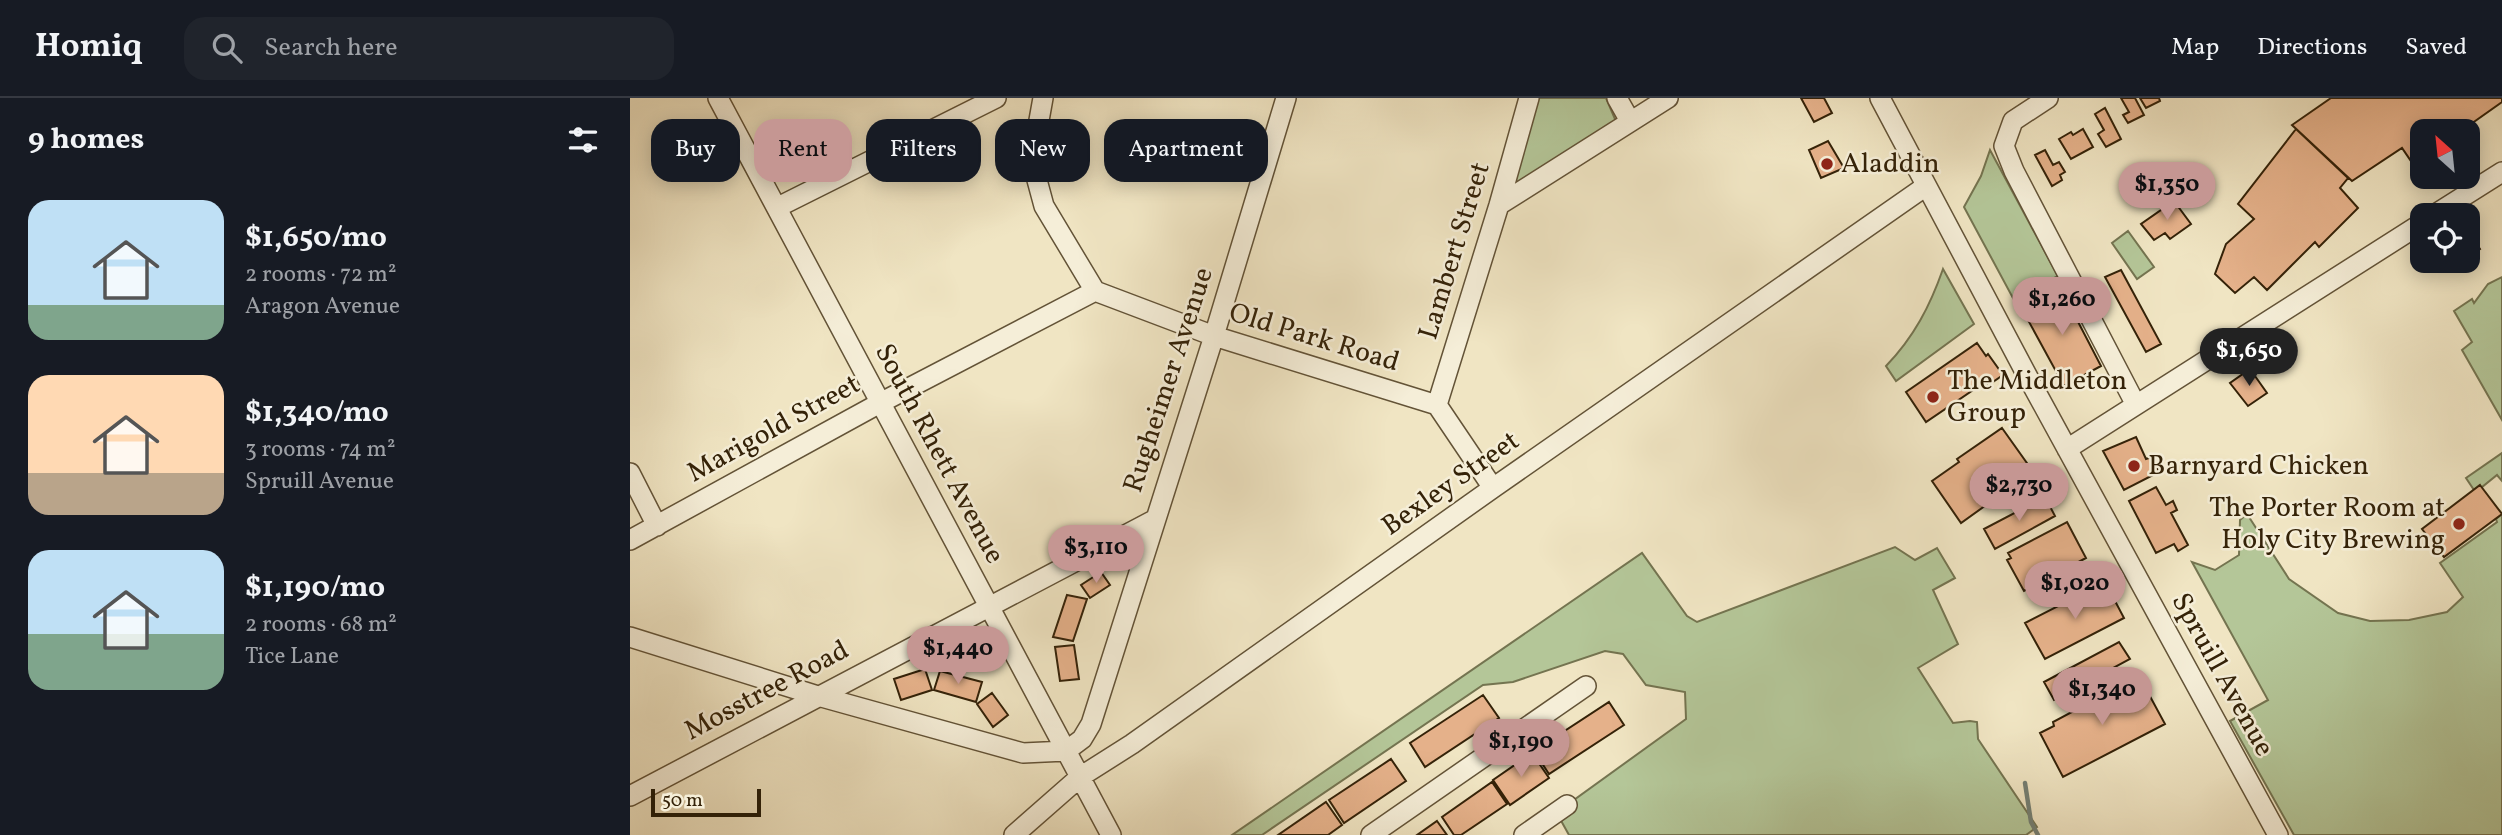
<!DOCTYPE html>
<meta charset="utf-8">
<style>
body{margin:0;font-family:Vollkorn,serif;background:#20242c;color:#f1f3f6;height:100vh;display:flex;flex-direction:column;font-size:26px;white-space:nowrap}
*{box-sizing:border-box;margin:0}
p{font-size:23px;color:#9ea1a6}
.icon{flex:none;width:38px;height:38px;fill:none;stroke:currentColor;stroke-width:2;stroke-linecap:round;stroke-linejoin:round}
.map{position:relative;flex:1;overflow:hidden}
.sheet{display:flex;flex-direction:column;background:#171b24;width:630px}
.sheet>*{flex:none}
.hud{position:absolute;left:21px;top:21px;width:665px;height:63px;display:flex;gap:14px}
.needle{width:46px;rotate:333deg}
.controls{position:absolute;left:1780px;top:21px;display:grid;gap:14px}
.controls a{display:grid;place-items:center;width:70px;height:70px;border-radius:14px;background:#171b24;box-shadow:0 4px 18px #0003;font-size:35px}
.scale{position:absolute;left:21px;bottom:18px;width:110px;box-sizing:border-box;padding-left:7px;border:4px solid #342208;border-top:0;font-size:19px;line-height:24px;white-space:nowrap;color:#342208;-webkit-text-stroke:5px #f5eed8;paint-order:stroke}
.price{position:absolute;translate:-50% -60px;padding:0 16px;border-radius:24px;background:#c59692;color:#111;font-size:23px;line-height:46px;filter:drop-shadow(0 2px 4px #0008)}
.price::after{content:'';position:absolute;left:50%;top:42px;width:21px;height:16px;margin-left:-10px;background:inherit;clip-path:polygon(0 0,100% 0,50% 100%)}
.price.on{background:#222;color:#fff}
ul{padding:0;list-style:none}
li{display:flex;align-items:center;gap:21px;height:175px;padding:0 28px}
li span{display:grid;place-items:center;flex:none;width:196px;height:140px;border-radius:21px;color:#555}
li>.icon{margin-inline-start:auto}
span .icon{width:84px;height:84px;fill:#fffc;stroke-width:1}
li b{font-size:30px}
h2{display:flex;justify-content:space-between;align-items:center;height:84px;padding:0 28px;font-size:30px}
.pill{padding:0 24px;border-radius:21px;background:#171b24;box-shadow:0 4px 18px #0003;font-size:24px;line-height:63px}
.pill.on{background:#c59692;color:#111}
header{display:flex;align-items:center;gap:42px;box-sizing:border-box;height:98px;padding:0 35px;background:#171b24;border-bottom:2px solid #363941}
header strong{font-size:33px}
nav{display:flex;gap:38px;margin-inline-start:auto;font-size:24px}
.search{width:490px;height:63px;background:#20242c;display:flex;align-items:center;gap:18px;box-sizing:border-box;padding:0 24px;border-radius:21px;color:#9ea1a6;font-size:26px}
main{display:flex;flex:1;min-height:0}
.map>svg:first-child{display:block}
.green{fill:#b4c698;stroke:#747450;stroke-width:2}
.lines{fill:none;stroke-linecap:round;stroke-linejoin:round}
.stream{stroke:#737f74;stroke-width:4.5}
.building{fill:#e5b18a;stroke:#342208;stroke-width:2}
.minor-casing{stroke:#635337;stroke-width:22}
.minor{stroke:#f5eed8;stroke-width:19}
.poi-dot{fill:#8f2418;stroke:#f5eed8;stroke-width:2.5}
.labels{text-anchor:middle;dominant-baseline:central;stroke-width:5;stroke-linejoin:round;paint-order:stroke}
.poi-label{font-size:28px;fill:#342208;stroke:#f5eed8;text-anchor:start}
.street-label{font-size:28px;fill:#342208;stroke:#f5eed8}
</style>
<header>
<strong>Homiq</strong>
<div class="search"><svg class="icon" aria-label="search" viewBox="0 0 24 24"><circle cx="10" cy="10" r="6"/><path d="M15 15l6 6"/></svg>Search here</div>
<nav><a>Map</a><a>Directions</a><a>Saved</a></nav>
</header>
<main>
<section class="sheet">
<h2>9 homes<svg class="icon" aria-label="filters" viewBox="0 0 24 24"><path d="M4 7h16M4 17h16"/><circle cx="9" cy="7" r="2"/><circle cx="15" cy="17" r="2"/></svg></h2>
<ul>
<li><span style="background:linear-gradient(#bfe0f5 75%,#7fa58c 0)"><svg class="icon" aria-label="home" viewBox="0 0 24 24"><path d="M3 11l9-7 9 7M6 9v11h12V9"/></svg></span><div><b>$1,650/mo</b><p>2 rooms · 72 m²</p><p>Aragon Avenue</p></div></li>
<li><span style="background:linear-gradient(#ffd9b3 70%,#b9a48a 0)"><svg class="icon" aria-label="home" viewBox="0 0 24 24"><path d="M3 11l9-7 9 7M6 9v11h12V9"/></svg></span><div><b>$1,340/mo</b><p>3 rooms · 74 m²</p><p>Spruill Avenue</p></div></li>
<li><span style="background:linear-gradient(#bfe0f5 60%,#7fa58c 0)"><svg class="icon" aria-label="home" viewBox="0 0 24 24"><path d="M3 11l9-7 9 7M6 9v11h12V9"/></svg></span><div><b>$1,190/mo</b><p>2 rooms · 68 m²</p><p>Tice Lane</p></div></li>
</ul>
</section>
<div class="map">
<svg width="1872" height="737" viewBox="0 0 1872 737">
<rect width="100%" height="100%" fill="#f0e5c3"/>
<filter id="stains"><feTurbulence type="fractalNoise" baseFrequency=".00286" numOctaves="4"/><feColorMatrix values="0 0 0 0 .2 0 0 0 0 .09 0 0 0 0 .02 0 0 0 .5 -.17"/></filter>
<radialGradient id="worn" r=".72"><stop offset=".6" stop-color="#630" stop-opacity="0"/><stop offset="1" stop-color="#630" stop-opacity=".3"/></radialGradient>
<path class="green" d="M902 0H976L985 21V26L885 92 879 83Z
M1360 52 1428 178 1384 202 1334 109 1351 78Z
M1498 133 1524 169 1507 181 1482 145Z
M1313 171 1344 226 1266 283 1256 268C1284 239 1300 208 1313 171Z
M1872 179V322L1832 252 1842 244 1824 213 1842 201 1844 205 1858 186Z
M1872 355V383L1867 377 1852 389 1844 392 1836 380Z
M1617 416 1659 481 1708 515 1740 523 1779 522 1817 514 1833 499 1810 465 1867 424 1866 421 1872 416V737H1664L1600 623 1638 602 1562 464 1585 472 1609 457 1610 422Z
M1265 449 1285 462 1307 450 1325 480 1303 492 1328 546 1288 570 1323 625 1340 623 1347 624 1348 641 1407 729 1396 737H939L929 719 937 707 1056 621 1055 594 1016 587 993 556 975 553 883 584 853 587 632 737H602L1012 455 1057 518 1067 524Z"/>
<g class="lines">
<path class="stream" d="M1395 685 1401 724 1408 737"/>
</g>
<path class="building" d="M1171 0H1194L1202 15 1184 24Z
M1491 0H1505L1514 17 1498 25 1493 17 1499 14Z
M1510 0H1529L1530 3 1516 10Z
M1701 0H1872V4L1831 33H1792V60L1783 66 1772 50 1722 83 1662 27Z
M1475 10 1491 41 1476 49 1468 36 1474 32 1465 16Z
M1453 31 1463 49 1441 61 1429 41 1441 34 1443 37Z
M1666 31 1718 80 1710 90 1728 110 1689 149 1685 144 1637 192 1624 179 1605 195 1585 176 1596 146 1624 121 1608 106Z
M1198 43 1214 70 1191 80 1179 52Z
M1415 52 1423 67 1429 64 1435 74 1430 77 1432 82 1422 88 1405 57Z
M1544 103 1561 126 1540 141 1535 135 1524 142 1511 126Z
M1838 133 1850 151 1838 160Z
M1491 172 1531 246 1516 254 1475 179Z
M1431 191 1471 268 1434 288 1392 211Z
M1347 245 1356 258 1358 256 1373 277 1357 288 1355 284 1296 324 1276 294Z
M1620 271 1637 295 1618 308 1600 285Z
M1372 330 1404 375 1385 389 1383 386 1358 403 1359 405 1331 425 1302 383 1329 364 1327 361Z
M1506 339 1516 361 1522 359 1529 374 1494 392 1473 353Z
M1850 387 1872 416 1814 459 1792 431Z
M1526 389 1536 407 1543 403 1547 412 1541 415 1558 447 1548 453 1544 446 1526 455 1499 403Z
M1415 399 1425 418 1365 451 1354 431Z
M1437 424 1456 460 1394 493 1377 462 1381 460 1378 455Z
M471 474 480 487 460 500 451 487Z
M1475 484 1494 520 1415 561 1395 525Z
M437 497 457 501 443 543 423 539Z
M1489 544 1500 561 1424 602 1414 584Z
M444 547 449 581 430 583 425 549Z
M295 571 302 592 271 602 264 581Z
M310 573 352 584 346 604 304 592Z
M1509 578 1535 626 1433 679 1410 635 1424 628 1423 624Z
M362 595 378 617 363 629 347 606Z
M853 597 869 620 795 669 780 645Z
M979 604 994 627 919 676 904 653Z
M902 655 919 680 880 707 863 682Z
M761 661 776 683 714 725 699 702Z
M862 684 877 706 831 737H824L812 719Z
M696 704 712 727 698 737H648Z
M807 723 817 737H787Z"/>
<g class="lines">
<defs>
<path id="minor" d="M88 0 481 737
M413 0 406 39 407 82 414 108 465 193 584 238 807 307
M987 0 1000 23
M1250 0 1400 283 1648 737
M1418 0 1383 23 1374 48 1384 73 1506 307
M869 107 1038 0
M148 109 366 0
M1804 117 1872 74
M1437 351 1792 125
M0 375 27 428
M863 390 807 307 869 107 899 0
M0 442 250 305 465 193
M0 539 188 598 393 655 436 653 452 641 461 626 584 238 656 0
M0 698 524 422
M384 737 450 679 502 646 863 390 1296 88
M741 737 956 588
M894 737 937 707"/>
</defs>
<use href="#minor" class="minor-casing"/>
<use href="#minor" class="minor"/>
</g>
<g class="poi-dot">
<circle cx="1197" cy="66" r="7"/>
<circle cx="1303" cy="299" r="7"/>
<circle cx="1504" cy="368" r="7"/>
<circle cx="1829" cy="426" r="7"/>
</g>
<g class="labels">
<g class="poi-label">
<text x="1211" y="66">Aladdin</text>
<text x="1317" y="283">The Middleton<tspan x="1317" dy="32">Group</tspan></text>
<text x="1518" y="368">Barnyard Chicken</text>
<text x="1815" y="410" text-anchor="end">The Porter Room at<tspan x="1815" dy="32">Holy City Brewing</tspan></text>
</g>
<g class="street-label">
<text transform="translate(825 153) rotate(-73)">Lambert Street</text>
<text transform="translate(684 240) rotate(17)">Old Park Road</text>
<text transform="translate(539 282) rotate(-72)">Rugheimer Avenue</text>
<text transform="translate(144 331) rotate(-29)">Marigold Street</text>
<text transform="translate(309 356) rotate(62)">South Rhett Avenue</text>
<text transform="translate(821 386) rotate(-35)">Bexley Street</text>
<text transform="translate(1592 577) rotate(61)">Spruill Avenue</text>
<text transform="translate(137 593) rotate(-28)">Mosstree Road</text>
</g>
</g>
<rect width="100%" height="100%" filter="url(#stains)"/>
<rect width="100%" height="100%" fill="url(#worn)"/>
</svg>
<div class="controls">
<a><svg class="needle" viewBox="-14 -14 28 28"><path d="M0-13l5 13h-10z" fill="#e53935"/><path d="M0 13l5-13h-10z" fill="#9ea1a6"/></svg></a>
<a><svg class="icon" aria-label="locate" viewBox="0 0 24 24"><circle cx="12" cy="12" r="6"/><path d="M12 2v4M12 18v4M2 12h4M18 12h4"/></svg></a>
</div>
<div class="scale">50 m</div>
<b class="price" style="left:1537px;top:124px">$1,350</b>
<b class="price" style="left:1432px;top:239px">$1,260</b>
<b class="price on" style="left:1619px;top:290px">$1,650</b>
<b class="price" style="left:1389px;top:425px">$2,730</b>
<b class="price" style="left:466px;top:487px">$3,110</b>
<b class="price" style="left:1445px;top:523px">$1,020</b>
<b class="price" style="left:328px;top:588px">$1,440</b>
<b class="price" style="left:1472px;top:629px">$1,340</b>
<b class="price" style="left:891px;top:681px">$1,190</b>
<div class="hud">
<a class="pill">Buy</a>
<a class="pill on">Rent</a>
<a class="pill">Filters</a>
<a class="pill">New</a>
<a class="pill">Apartment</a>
</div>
</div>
</main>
